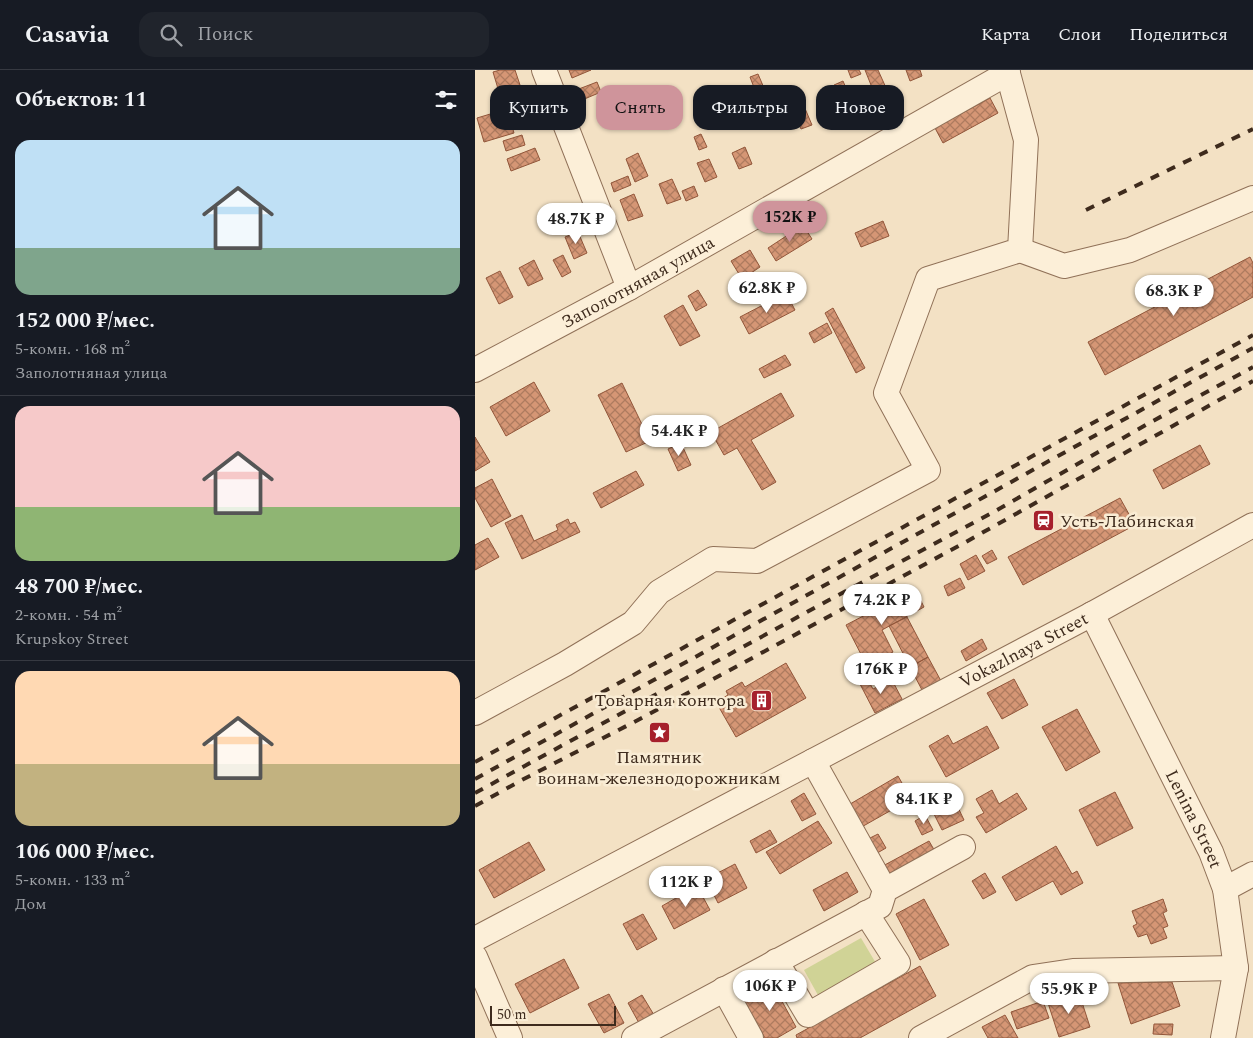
<!DOCTYPE html>
<html lang="ru">
<meta charset="utf-8">
<style>
body{margin:0;font-family:Spectral,serif;background:#20242c;color:#f1f3f6;height:100vh;display:flex;flex-direction:column;font-size:19px;white-space:nowrap}
*{box-sizing:border-box;margin:0}
p{font-size:16px;color:#9ea1a6}
.icon{flex:none;width:28px;height:28px;fill:none;stroke:currentColor;stroke-width:2;stroke-linecap:round;stroke-linejoin:round}
.map{position:relative;flex:1;overflow:hidden}
.side{display:flex;flex-direction:column;background:#171b24;width:475px}
.side>*{flex:none}
.banner{position:absolute;left:15px;top:15px;width:475px;height:45px;display:flex;gap:10px}
.scale{position:absolute;left:15px;bottom:12px;width:126px;box-sizing:border-box;padding-left:5px;border:2px solid #3e2b1d;border-top:0;font-size:14px;line-height:18px;white-space:nowrap;color:#3e2b1d;-webkit-text-stroke:4px #f9ecd4;paint-order:stroke}
.price{position:absolute;translate:-50% -42px;padding:0 11px;border-radius:18px;background:#fff;color:#222;font-size:16px;line-height:32px;filter:drop-shadow(0 1px 2px #0008)}
.price::after{content:'';position:absolute;left:50%;top:30px;width:15px;height:11px;margin-left:-8px;background:inherit;clip-path:polygon(0 0,100% 0,50% 100%)}
.price.selected{background:#cf949b;color:#111}
ul{padding:0;list-style:none}
li{display:grid;align-content:center;gap:10px;height:265px;padding:0 15px}
li+li{border-top:1px solid #363941}
li span{display:grid;place-items:center;height:155px;border-radius:15px;color:#555}
li>.icon{margin-inline-start:auto}
span .icon{width:90px;height:90px;fill:#fffc;stroke-width:1}
li b{font-size:21px}
h2{display:flex;justify-content:space-between;align-items:center;height:60px;padding:0 15px;font-size:21px}
.tag{padding:0 18px;border-radius:15px;background:#171b24;box-shadow:0 1px 4px #0004;font-size:18px;line-height:45px}
.tag.selected{background:#cf949b;color:#111}
header{display:flex;align-items:center;gap:30px;box-sizing:border-box;height:70px;padding:0 25px;background:#171b24;border-bottom:1px solid #363941}
header strong{font-size:24px}
nav{display:flex;gap:28px;margin-inline-start:auto;font-size:18px}
.search{width:350px;height:45px;background:#20242c;display:flex;align-items:center;gap:12px;box-sizing:border-box;padding:0 18px;border-radius:15px;color:#9ea1a6;font-size:19px}
main{display:flex;flex:1;min-height:0}
.map>svg:first-child{display:block}
.green{fill:#d0d396}
.building{fill:url(#building-cross-hatch);stroke:#92563a}
.lines{fill:none;stroke-linecap:round;stroke-linejoin:round}
.minor-casing{stroke:#907158;stroke-width:26}
.minor{stroke:#fcefd8;stroke-width:24}
.rail{stroke:#3e2b1d;stroke-width:4;stroke-dasharray:9 9;stroke-linecap:butt}
.labels{text-anchor:middle;dominant-baseline:central;stroke-width:5;stroke-linejoin:round;paint-order:stroke}
.street-label{font-size:18px;fill:#3e2b1d;stroke:#f9ecd4}
.poi-label{font-size:18px;fill:#3e2b1d;stroke:#f9ecd4;text-anchor:start}
</style>
<header>
<strong>Casavia</strong>
<div class="search"><svg class="icon" aria-label="search" viewBox="0 0 24 24"><circle cx="10" cy="10" r="6"/><path d="M15 15l6 6"/></svg>Поиск</div>
<nav><a>Карта</a><a>Слои</a><a>Поделиться</a></nav>
</header>
<main>
<section class="side">
<h2>Объектов: 11<svg class="icon" aria-label="filters" viewBox="0 0 24 24"><path d="M4 7h16M4 17h16"/><circle cx="9" cy="7" r="2"/><circle cx="15" cy="17" r="2"/></svg></h2>
<ul>
<li><span style="background:linear-gradient(#bfe0f5 70%,#7fa58c 0)"><svg class="icon" aria-label="home" viewBox="0 0 24 24"><path d="M3 11l9-7 9 7M6 9v11h12V9"/></svg></span><div><b>152 000 ₽/мес.</b><p>5-комн. · 168 m²</p><p>Заполотняная улица</p></div></li>
<li><span style="background:linear-gradient(#f6c9c9 65%,#8fb573 0)"><svg class="icon" aria-label="home" viewBox="0 0 24 24"><path d="M3 11l9-7 9 7M6 9v11h12V9"/></svg></span><div><b>48 700 ₽/мес.</b><p>2-комн. · 54 m²</p><p>Krupskoy Street</p></div></li>
<li><span style="background:linear-gradient(#ffd9b3 60%,#c2b280 0)"><svg class="icon" aria-label="home" viewBox="0 0 24 24"><path d="M3 11l9-7 9 7M6 9v11h12V9"/></svg></span><div><b>106 000 ₽/мес.</b><p>5-комн. · 133 m²</p><p>Дом</p></div></li>
</ul>
</section>
<div class="map">
<svg width="778" height="968" viewBox="0 0 778 968">
<defs>
<pattern id="building-cross-hatch" width="8" height="8" patternUnits="userSpaceOnUse" patternTransform="scale(1.25)"><rect width="8" height="8" fill="#d59675"/><path d="M0 0l8 8M0 8l8-8" fill="none" stroke="#ae7b5f"/></pattern>
</defs>
<rect width="100%" height="100%" fill="#f3e1c4"/>
<path class="green" d="M386 868 402 895 344 927 329 900Z"/>
<path class="building" d="M25 0H40L45 15 24 22 18 2Z
M94 0H116L97 8Z
M373 0H384L386 4 376 8Z
M390 0H403L412 20 400 25Z
M431 0H445L447 6 435 11Z
M283 4 292 25 283 28 275 7Z
M368 11 379 37 370 41 359 15Z
M122 12 126 22 100 33 96 22Z
M278 22 288 47 267 56 256 30Z
M323 22 337 55 326 59 313 27Z
M515 28 523 43 468 73 460 58Z
M32 39 39 63 9 72 2 48Z
M226 64 232 77 224 80 219 67Z
M47 65 50 75 31 81 28 71Z
M270 77 277 94 264 99 257 83Z
M60 78 65 90 36 101 32 89Z
M163 83 173 106 160 112 151 89Z
M234 89 242 107 230 112 222 93Z
M153 106 156 115 139 122 136 113Z
M197 109 206 129 192 134 184 114Z
M219 116 223 126 211 131 207 121Z
M159 124 168 146 153 151 145 130Z
M408 151 414 166 386 177 380 163Z
M328 155 337 169 301 191 293 178Z
M103 162 112 183 99 189 90 167Z
M275 180 285 197 267 209 256 191Z
M88 185 96 202 87 207 78 190Z
M775 187 778 193V227L630 305 613 272Z
M59 190 68 209 53 216 44 198Z
M25 201 38 227 24 234 11 208Z
M223 220 232 235 221 241 213 226Z
M311 223 320 240 274 264 265 247Z
M208 235 225 266 205 276 189 246Z
M358 238 390 298 381 303 350 243Z
M352 253 357 263 339 273 334 263Z
M310 285 316 295 289 308 284 299Z
M59 312 75 341 31 366 15 337Z
M147 313 175 371 151 382 123 325Z
M306 323 319 346 276 370 301 412 287 420 262 378 249 385 236 362Z
M0 367 15 392 0 401Z
M206 373 216 395 203 401 193 379Z
M725 375 735 394 688 419 678 400Z
M161 401 169 415 126 438 118 423Z
M17 409 36 446 16 457 0 428V418Z
M645 428 660 455 548 515 533 487Z
M47 445 59 471 83 460 81 455 93 449 95 454 100 452 105 462 47 489 30 453Z
M13 468 24 487 0 500V475Z
M517 480 522 489 512 494 507 486Z
M501 485 510 501 493 510 485 494Z
M485 508 490 518 473 526 469 516Z
M440 519 449 537 407 560 418 582 392 596 371 555Z
M432 547 453 587 435 597 414 556Z
M507 569 512 579 491 591 486 581Z
M453 587 466 611 447 620 435 597Z
M311 593 331 628 261 667 241 632 253 625 251 621 267 612 270 617Z
M539 609 553 635 527 649 512 623Z
M393 610 398 619 417 610 427 629 400 643 385 614Z
M602 639 625 682 591 701 567 657Z
M512 656 524 678 471 707 454 676 473 665 478 674Z
M423 706 436 729 383 759 370 737Z
M517 720 524 734 542 723 552 739 511 763 501 747 509 743 501 729Z
M640 722 658 758 622 776 604 740Z
M329 723 341 744 327 751 316 731Z
M479 729 489 750 467 760 457 740Z
M450 745 458 760 447 765 440 751Z
M343 751 357 773 305 804 291 782Z
M295 760 302 772 281 783 275 771Z
M403 764 411 778 397 786 389 771Z
M454 771 461 783 413 809 406 797Z
M54 772 70 800 19 828 4 800Z
M581 776 597 804 602 801 608 813 586 825 578 811 541 831 527 807Z
M260 794 272 818 243 833 231 809Z
M372 802 383 822 349 841 338 820Z
M510 803 521 822 508 829 497 811Z
M222 816 235 840 199 859 187 836Z
M449 829 474 875 445 890 421 844Z
M688 829 692 841 688 843 693 856 688 858 692 868 676 874 672 864 663 867 658 856 662 854 657 841Z
M168 844 182 869 162 880 148 854Z
M89 889 104 918 55 943 40 914Z
M445 896 461 926 385 968H322L321 965Z
M697 912 705 936 656 954 643 913Z
M297 913 321 957 302 968H290L268 929Z
M604 923 615 957 584 967 573 933Z
M134 924 149 953 129 963 113 934Z
M167 925 179 945 164 953 153 933Z
M568 931 574 948 542 959 536 942Z
M530 945 543 968H513L507 957Z
M679 954H698L697 965 678 964Z"/>
<g class="lines">
<defs>
<g id="minor">
<path d="M69 0 154 218"/>
<path d="M545 180 589 196 655 180 778 128"/>
<path id="s1" d="M0 300 154 218 533 3"/>
<path id="s2" d="M617 544 736 782 750 819 761 898 748 968"/>
<path d="M0 643 90 594 158 553 184 522 238 489 282 491 453 400 411 323 453 209 545 180 551 70 532 0"/>
<path d="M338 691 410 820"/>
<path d="M750 819 778 804"/>
<path id="s3" d="M0 869 617 544 778 455"/>
<path d="M0 887 35 968"/>
<path d="M301 891 333 945 423 893 391 843"/>
<path d="M249 919 276 968"/>
<path d="M159 968 405 836 410 820 488 777"/>
<path d="M446 968 558 907 598 901 761 898"/>
</g>
</defs>
<use href="#minor" class="minor-casing"/>
<use href="#minor" class="minor"/>
<path class="rail" d="M611 140 778 59
M0 692 778 265
M0 709 778 278
M0 723 354 530 515 444 676 352 778 297
M0 736 45 711 163 650 489 473 778 311"/>
</g>
<defs>
<symbol id="station-square" viewBox="-11 -11 22 22"><rect x="-9" y="-9" width="18" height="18" rx="4" fill="#a6202c" stroke="#f9ecd4"/><path d="M-3-6H3Q5-6 5-4V2Q5 4 3 4L4.5 6H3L1.5 4h-3L-3 6H-4.5L-3 4Q-5 4-5 2V-4Q-5-6-3-6ZM-3.5-4v3h7v-3ZM-3.5 1v1.5H-2V1ZM2 1v1.5H3.5V1Z" fill="#fff"/></symbol>
<symbol id="building-square" viewBox="-11 -11 22 22"><rect x="-9" y="-9" width="18" height="18" rx="4" fill="#a6202c" stroke="#f9ecd4"/><path d="M-4-6H4V6H1V3H-1V6H-4ZM-2.5-4.3h1.7v1.8h-1.7ZM.8-4.3h1.7v1.8H.8ZM-2.5-1h1.7V.8h-1.7ZM.8-1h1.7V.8H.8Z" fill="#fff"/></symbol>
<symbol id="sight-square" viewBox="-11 -11 22 22"><rect x="-9" y="-9" width="18" height="18" rx="4" fill="#a6202c" stroke="#f9ecd4"/><path d="M0-6L1.8-2.2L6-1.7L2.9 1.2L3.7 5.4L0 3.3L-3.7 5.4L-2.9 1.2L-6-1.7L-1.8-2.2Z" fill="#fff"/></symbol>
</defs>
<g fill-rule="evenodd">
<use href="#station-square" x="556" y="438" width="25" height="25"/>
<use href="#building-square" x="274" y="618" width="25" height="25"/>
<use href="#sight-square" x="172" y="650" width="25" height="25"/>
</g>
<g class="labels">
<g class="street-label">
<text stroke="none"><textPath href="#s1" startOffset="185">Заполотняная улица</textPath></text>
<text stroke="none"><textPath href="#s3" startOffset="620">Vokazlnaya Street</textPath></text>
<text stroke="none"><textPath href="#s2" startOffset="229">Lenina Street</textPath></text>
</g>
<g class="poi-label">
<text x="585" y="451">Усть-Лабинская</text>
<text x="270" y="630" text-anchor="end">Товарная контора</text>
<text x="184" y="687" text-anchor="middle">Памятник<tspan x="184" dy="21">воинам-железнодорожникам</tspan></text>
</g>
</g>
</svg>
<div class="scale">50 m</div>
<b class="price selected" style="left:315px;top:173px">152K ₽</b>
<b class="price" style="left:101px;top:175px">48.7K ₽</b>
<b class="price" style="left:292px;top:244px">62.8K ₽</b>
<b class="price" style="left:699px;top:247px">68.3K ₽</b>
<b class="price" style="left:204px;top:387px">54.4K ₽</b>
<b class="price" style="left:407px;top:556px">74.2K ₽</b>
<b class="price" style="left:406px;top:625px">176K ₽</b>
<b class="price" style="left:449px;top:755px">84.1K ₽</b>
<b class="price" style="left:211px;top:838px">112K ₽</b>
<b class="price" style="left:295px;top:942px">106K ₽</b>
<b class="price" style="left:594px;top:945px">55.9K ₽</b>
<div class="banner">
<a class="tag">Купить</a>
<a class="tag selected">Снять</a>
<a class="tag">Фильтры</a>
<a class="tag">Новое</a>
</div>
</div>
</main>
